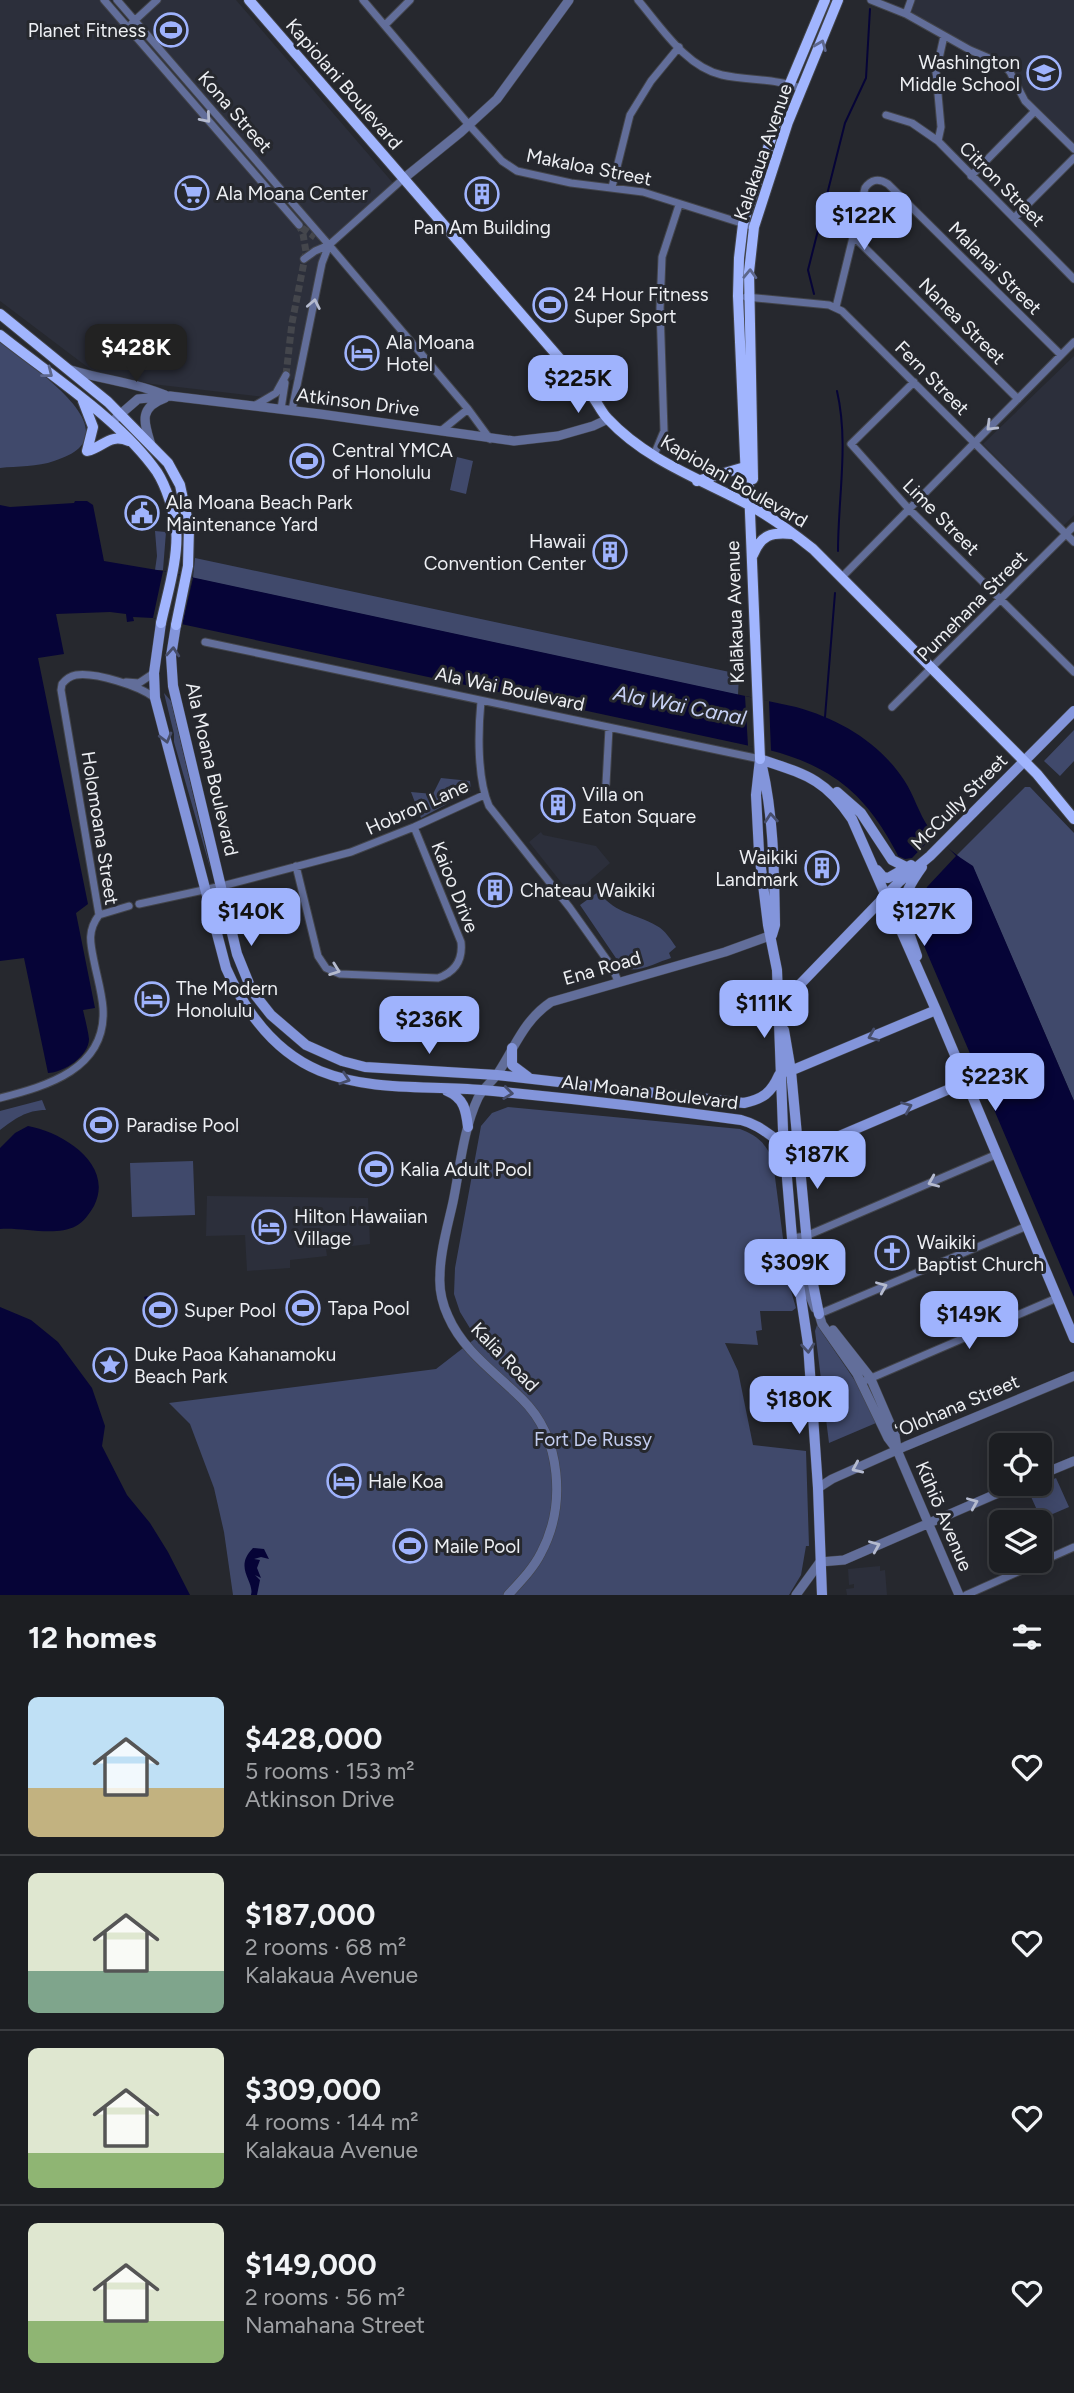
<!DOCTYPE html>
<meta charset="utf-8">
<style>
body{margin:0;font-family:Figtree,sans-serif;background:#292b2f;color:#f1f3f6;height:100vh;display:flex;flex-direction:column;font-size:26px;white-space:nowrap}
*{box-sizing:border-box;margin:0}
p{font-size:23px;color:#a0a2a5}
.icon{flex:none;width:38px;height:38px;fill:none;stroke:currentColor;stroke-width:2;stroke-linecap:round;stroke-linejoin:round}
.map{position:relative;height:1595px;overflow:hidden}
.panel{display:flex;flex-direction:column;background:#1c1e22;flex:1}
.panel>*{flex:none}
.buttons{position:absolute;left:989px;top:1433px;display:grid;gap:14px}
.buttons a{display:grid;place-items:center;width:63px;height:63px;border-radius:10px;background:#1c1e22;box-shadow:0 4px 18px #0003,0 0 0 2px #3a3c40;font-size:35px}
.price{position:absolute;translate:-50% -60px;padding:0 16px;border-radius:14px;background:#9fb3fd;color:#111;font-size:23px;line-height:46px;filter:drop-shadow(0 2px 4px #0008)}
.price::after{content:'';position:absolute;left:50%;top:42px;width:21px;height:16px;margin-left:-10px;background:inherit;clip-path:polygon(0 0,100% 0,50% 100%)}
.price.active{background:#222;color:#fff}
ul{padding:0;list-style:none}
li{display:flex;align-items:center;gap:21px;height:175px;padding:0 28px}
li+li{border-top:2px solid #3a3c40}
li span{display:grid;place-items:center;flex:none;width:196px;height:140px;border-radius:10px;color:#555}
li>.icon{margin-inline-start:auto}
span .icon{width:84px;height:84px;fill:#fffc;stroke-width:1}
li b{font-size:30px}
h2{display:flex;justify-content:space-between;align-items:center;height:84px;padding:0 28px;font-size:30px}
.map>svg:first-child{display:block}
.built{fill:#2c2f3b}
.green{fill:#40496b}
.water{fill:#060437}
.pier{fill:#26282e}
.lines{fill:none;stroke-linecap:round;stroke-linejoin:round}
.stream{stroke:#060437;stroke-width:2}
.minor-tunnel{stroke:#44464c;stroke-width:7;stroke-dasharray:7 3.5;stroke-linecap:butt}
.minor-casing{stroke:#42444a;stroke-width:9}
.tertiary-casing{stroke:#42444a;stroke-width:10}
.secondary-casing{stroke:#42444a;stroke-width:11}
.primary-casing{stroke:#42444a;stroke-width:12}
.minor{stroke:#626e9a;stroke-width:7}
.tertiary{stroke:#626e9a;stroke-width:9}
.secondary{stroke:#8395db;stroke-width:10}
.primary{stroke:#a1b5fe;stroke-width:10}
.oneway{stroke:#5d678c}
.oneway2{stroke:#b5bbcf}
.oneway3{stroke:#474e6b}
.labels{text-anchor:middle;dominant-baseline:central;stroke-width:6;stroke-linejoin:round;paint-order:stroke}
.poi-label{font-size:19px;fill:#edeff3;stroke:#26282e;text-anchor:start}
.street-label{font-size:19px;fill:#edeff3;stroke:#26282e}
.park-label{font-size:19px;fill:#c3cdf0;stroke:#26282e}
.water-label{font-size:21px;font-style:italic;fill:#c8d2f6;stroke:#26282e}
</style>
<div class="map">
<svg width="1074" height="1595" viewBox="0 0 1074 1595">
<rect width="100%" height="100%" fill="#26282e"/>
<path class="built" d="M0 0H103L128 27 159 0H236L393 183 376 202 338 234 323 243 298 376 264 397 152 384 94 372 0 301Z
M914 0H1074V146L1026 97 1015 75 981 52 915 17 911 10Z
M1074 356V515L1063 526 983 444Z
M541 832 543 835 596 846 610 863 572 896 529 842Z
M207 1196 368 1198 370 1244 326 1249 327 1256 290 1260V1268L247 1271 245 1235 206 1236Z
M880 1566V1571L885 1570 887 1595H847L846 1589 854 1588V1584L849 1585 848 1569Z"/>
<path class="green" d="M0 342C30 366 140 435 54 461 38 467 17 466 0 468Z
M457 457 473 461 466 494 450 490Z
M155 531 166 532 163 570H155L157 556Z
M195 558 739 674 738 695 193 578Z
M164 693 171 701 211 871 174 742V734Z
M1074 730V761L1060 776 1044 761Z
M441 778 470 781 471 791 421 818 411 792 433 794Z
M1025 787H1030L1074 833V1101L973 867 956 856Z
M598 892C619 916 633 912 657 926 665 930 671 940 676 947L669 953 671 958C657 962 636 975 622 967L580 905Z
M42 1100 46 1110C26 1110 15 1119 0 1130V1111Z
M508 1107 740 1129C757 1135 768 1145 773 1162L789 1284 796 1308 792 1311H760L762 1330 756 1331 758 1345 725 1343 738 1371 753 1445 806 1451 809 1546H806L801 1575 789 1595H233L224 1532 214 1488 190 1424 169 1403 436 1369 476 1338 460 1312 454 1294 455 1268 481 1126 492 1113Z
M193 1161 195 1215 132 1217 130 1163Z
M817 1325 858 1385 876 1423 829 1443 815 1331Z
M1056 1478 1069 1507 1041 1519 1028 1490Z"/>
<path class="water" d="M75 501H87L93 505 104 561 163 571 796 707C839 719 879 742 904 780 914 795 919 814 929 828 940 843 957 856 973 866L1074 1101V1297L913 920 927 914C886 831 867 775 769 750L153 618 133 617 134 621 127 622 126 614 110 612 56 614 64 654 38 658 88 904 76 913 95 1008 83 1010C85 1019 88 1030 89 1039 89 1056 63 1073 48 1073L24 958 0 961V505L10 507 74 503Z
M28 1126C62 1132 115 1164 94 1206 89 1214 84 1222 76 1226 55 1237 23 1227 0 1229V1148L15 1133Z
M147 1296 152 1300C161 1299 169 1301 174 1309V1319L166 1325 155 1327V1320L147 1318C145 1310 147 1304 144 1297Z
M0 1307 31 1320 58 1342 92 1388 105 1426 102 1446 127 1495 150 1523 168 1552 190 1595H0Z
M253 1548 264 1549 269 1559 261 1557 254 1559 260 1560 257 1568 261 1578 255 1575 260 1580 257 1595H251C255 1581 233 1568 253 1548Z"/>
<path class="pier" d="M163 571 193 578 182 625 153 618Z
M745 696 769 701 771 751 748 746Z
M935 834 956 856 927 887 923 900 927 914 898 856 905 859 912 858Z"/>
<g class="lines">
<path class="stream" d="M814 294 808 270 845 123 866 78 870 9
M837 391C849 443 838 497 838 551
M825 717 835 593"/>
<path class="minor-tunnel" d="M302 228 315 237
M286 375 292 323 306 252 303 234 299 225"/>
<defs>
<path id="minor" d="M104 0 299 225
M117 0 329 245 468 409 490 439
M363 0 469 125 502 161 517 171 571 183 643 192 754 227
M638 0C661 27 686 67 722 75 749 81 777 78 802 89
M871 0 906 14 970 50 1003 64 1010 72 1025 101 1074 149
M906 14 911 0
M132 23 157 0
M385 25 410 0
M886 115 912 123 938 141 1074 279
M938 141 941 127 936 72 944 36
M971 176 1035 111
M612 187 630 115 651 81 679 47
M1014 218 1074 158
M853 236 1018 399
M304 259 315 251 329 245 403 179
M746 297 829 305 842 311 1074 542
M836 307 865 188C871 179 879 178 888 184L1061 355
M914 382 851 444 908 508 1074 672
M254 406 276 393 286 375
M281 409 285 383
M292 410 322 263 329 245
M442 430 468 409
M654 455 664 431 660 308 662 257 679 205
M842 577 1074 342
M205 642 760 759
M126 682 139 683 154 673
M481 701C478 732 477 778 489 806L570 908 612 967 618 981
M892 707 1074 526
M606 784 609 728
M296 866 318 956 326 968 340 974 438 978C455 972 463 960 461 942L414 827
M139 904 222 886 351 852 414 827 484 795
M99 915 129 906
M0 1098C47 1086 107 1069 103 1008 102 994 98 980 95 966 91 946 86 932 99 915L61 690 62 684C66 679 70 676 76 675 95 672 140 686 155 698
M792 1238 806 1236 995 1155
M819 1314 1027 1226
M862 1382 1057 1298
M966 1595 1074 1547"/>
<path id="tertiary" d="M403 179 461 132 497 99 569 0
M71 370C103 380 134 382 165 395
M116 418 138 399 170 396 320 414 514 441 558 436 593 426 608 419
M151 445C144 422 138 408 165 398
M799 1270 815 1308
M819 1314 822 1324 857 1374 888 1438 897 1450 959 1595
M833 1330 870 1377 895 1435 897 1449
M1040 1475 1074 1461
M818 1488 832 1479 906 1446 1074 1376
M508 1595C520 1582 533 1569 541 1553 566 1506 562 1438 522 1399 496 1373 463 1351 448 1316 442 1303 439 1289 440 1275 440 1251 448 1225 453 1202 460 1168 463 1130 478 1098 483 1088 492 1082 498 1073 515 1047 524 1020 551 1002L725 952 772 935
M796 1595 820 1562 844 1560 1019 1484"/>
<path id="secondary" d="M161 623 154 673 155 698 226 968C245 1011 274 1052 320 1071 372 1092 427 1085 482 1090 568 1098 655 1108 741 1120 776 1129 775 1155 818 1145L966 1082
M176 625 171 656 173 686 237 954 252 991 271 1015 306 1045 342 1061 365 1067 497 1075 744 1103C763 1099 771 1093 779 1075
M760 759 756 795 759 852 768 925 777 970 783 1130 792 1238 808 1344 818 1488 822 1595
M760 759C804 774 825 778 852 819L936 1010 1074 1338
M762 766C774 818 774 871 775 925L772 935
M837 792 861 813 892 860 906 867
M877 870 883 877 888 878 911 865
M917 956C903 913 893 907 922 867
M780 1005 899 882 930 856 1074 711
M784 1030 791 1071 809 1264 819 1314
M512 1048V1065L528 1077
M788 1072 936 1010
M447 1091C464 1098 466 1110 468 1127"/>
<path id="primary" d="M249 0 593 397C598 404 602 413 608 419 647 461 703 480 751 506 774 519 793 533 813 549L1037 774 1074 819
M0 314 108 402 168 463 180 485 189 527 188 566 176 625
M0 335C50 375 121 420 157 472 166 486 174 511 176 528 179 557 167 595 161 623
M83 401 93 427 87 451
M87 451C104 447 109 433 129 441
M753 479 749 272 754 227 788 122 838 0
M697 481 745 467
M753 555C761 535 771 532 792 534
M760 759 749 488 746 479 738 296 739 258 743 224 786 93 825 0"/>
</defs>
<use href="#minor" class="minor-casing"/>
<use href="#tertiary" class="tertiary-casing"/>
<use href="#secondary" class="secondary-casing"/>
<use href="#primary" class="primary-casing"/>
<use href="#minor" class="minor"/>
<use href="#tertiary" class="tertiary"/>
<use href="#secondary" class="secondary"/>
<use href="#primary" class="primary"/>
</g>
<defs><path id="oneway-chevron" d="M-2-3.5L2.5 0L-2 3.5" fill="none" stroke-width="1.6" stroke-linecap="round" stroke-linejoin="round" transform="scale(1.75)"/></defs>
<g class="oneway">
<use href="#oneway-chevron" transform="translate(821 45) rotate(-68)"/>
<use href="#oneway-chevron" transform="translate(750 274) rotate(-88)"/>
<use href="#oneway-chevron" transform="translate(48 373) rotate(38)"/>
</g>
<g class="oneway2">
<use href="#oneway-chevron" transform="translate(206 118) rotate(49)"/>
<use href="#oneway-chevron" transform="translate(314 304) rotate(-79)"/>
<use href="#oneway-chevron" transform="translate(991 426) rotate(135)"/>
<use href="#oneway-chevron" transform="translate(335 970) rotate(20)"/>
<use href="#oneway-chevron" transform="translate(933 1182) rotate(157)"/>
<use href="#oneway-chevron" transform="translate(882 1287) rotate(-23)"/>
<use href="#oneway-chevron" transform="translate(857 1468) rotate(156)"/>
<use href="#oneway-chevron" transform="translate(973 1503) rotate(-23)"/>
<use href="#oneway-chevron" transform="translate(875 1546) rotate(-23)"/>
</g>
<g class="oneway3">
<use href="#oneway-chevron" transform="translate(173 652) rotate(-86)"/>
<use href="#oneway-chevron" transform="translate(166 738) rotate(75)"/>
<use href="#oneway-chevron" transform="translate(771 818) rotate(-95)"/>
<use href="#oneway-chevron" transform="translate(873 1036) rotate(157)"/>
<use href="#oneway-chevron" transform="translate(345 1079) rotate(18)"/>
<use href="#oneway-chevron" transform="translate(508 1093) rotate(7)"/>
<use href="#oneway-chevron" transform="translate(907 1107) rotate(-23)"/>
<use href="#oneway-chevron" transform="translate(808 1348) rotate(85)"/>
</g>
<defs>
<symbol id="stadium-ring" viewBox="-11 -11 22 22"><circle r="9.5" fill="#26282e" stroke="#9fb3fd" stroke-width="1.5"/><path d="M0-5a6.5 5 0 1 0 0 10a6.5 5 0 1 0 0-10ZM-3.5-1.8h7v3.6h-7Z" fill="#9fb3fd"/></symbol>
<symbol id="school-ring" viewBox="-11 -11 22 22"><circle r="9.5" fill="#26282e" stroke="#9fb3fd" stroke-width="1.5"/><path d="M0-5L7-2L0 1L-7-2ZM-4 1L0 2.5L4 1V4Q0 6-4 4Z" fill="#9fb3fd"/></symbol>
<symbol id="supermarket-ring" viewBox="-11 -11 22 22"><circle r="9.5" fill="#26282e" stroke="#9fb3fd" stroke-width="1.5"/><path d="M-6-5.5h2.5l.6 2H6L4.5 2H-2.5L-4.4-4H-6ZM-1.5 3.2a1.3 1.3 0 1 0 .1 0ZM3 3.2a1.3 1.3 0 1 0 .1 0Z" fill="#9fb3fd"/></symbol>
<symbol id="building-ring" viewBox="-11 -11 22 22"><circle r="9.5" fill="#26282e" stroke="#9fb3fd" stroke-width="1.5"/><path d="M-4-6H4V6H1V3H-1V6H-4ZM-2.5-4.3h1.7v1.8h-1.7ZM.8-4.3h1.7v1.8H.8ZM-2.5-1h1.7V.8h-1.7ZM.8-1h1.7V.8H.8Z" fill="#9fb3fd"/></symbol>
<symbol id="hotel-ring" viewBox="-11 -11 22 22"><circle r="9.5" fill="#26282e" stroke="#9fb3fd" stroke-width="1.5"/><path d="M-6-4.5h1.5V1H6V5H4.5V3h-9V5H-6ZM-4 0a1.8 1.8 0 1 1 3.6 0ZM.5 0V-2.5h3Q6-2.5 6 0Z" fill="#9fb3fd"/></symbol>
<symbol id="civic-ring" viewBox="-11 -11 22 22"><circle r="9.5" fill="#26282e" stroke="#9fb3fd" stroke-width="1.5"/><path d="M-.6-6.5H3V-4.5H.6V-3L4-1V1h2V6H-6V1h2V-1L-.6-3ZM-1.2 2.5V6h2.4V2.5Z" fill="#9fb3fd"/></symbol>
<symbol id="church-ring" viewBox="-11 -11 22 22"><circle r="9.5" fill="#26282e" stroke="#9fb3fd" stroke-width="1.5"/><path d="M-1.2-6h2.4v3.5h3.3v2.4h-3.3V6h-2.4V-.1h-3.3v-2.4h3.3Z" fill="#9fb3fd"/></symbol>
<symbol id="sight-ring" viewBox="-11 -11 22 22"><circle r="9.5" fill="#26282e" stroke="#9fb3fd" stroke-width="1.5"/><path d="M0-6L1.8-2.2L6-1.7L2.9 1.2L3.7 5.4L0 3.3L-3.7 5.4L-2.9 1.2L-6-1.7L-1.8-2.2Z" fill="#9fb3fd"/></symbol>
</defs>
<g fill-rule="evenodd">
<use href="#stadium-ring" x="152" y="11" width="38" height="38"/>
<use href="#school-ring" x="1025" y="54" width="38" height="38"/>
<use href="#supermarket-ring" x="173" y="174" width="38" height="38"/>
<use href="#building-ring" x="463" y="175" width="38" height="38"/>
<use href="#stadium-ring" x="531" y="286" width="38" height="38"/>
<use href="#hotel-ring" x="343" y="334" width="38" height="38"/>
<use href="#stadium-ring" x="288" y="442" width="38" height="38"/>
<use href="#civic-ring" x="123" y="494" width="38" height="38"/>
<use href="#building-ring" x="591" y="533" width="38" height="38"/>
<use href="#building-ring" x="539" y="786" width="38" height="38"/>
<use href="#building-ring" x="803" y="849" width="38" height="38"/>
<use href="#building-ring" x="476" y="871" width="38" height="38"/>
<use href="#hotel-ring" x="133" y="980" width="38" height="38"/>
<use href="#stadium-ring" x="82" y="1106" width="38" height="38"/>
<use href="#stadium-ring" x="357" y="1150" width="38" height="38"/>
<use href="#hotel-ring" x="250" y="1208" width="38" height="38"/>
<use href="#church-ring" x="873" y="1234" width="38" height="38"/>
<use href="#stadium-ring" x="284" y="1289" width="38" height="38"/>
<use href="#stadium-ring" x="141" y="1291" width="38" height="38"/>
<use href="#sight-ring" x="91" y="1346" width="38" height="38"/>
<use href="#hotel-ring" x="325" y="1462" width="38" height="38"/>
<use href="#stadium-ring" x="391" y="1527" width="38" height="38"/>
</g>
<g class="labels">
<g class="poi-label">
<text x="146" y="30" text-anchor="end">Planet Fitness</text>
<text x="1020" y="62" text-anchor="end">Washington<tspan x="1020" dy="22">Middle School</tspan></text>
<text x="216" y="193">Ala Moana Center</text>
<text x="482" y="227" text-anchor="middle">Pan Am Building</text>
<text x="574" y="294">24 Hour Fitness<tspan x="574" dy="22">Super Sport</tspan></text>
<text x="386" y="342">Ala Moana<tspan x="386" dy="22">Hotel</tspan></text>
<text x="332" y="450">Central YMCA<tspan x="332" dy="22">of Honolulu</tspan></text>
<text x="166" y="502">Ala Moana Beach Park<tspan x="166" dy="22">Maintenance Yard</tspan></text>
<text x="586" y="541" text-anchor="end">Hawaii<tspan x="586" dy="22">Convention Center</tspan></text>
<text x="582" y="794">Villa on<tspan x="582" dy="22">Eaton Square</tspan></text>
<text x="798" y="857" text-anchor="end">Waikiki<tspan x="798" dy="22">Landmark</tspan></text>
<text x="520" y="890">Chateau Waikiki</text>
<text x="176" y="988">The Modern<tspan x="176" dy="22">Honolulu</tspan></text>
<text x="126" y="1125">Paradise Pool</text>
<text x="400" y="1169">Kalia Adult Pool</text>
<text x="294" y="1216">Hilton Hawaiian<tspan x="294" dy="22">Village</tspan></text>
<text x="917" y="1242">Waikiki<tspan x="917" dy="22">Baptist Church</tspan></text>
<text x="328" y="1308">Tapa Pool</text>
<text x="184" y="1310">Super Pool</text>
<text x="134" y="1354">Duke Paoa Kahanamoku<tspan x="134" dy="22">Beach Park</tspan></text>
<text x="368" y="1481">Hale Koa</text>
<text x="434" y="1546">Maile Pool</text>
</g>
<g class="street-label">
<text transform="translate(344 84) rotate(49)">Kapiolani Boulevard</text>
<text transform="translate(235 112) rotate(49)">Kona Street</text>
<text transform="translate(763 152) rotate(-71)">Kalakaua Avenue</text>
<text transform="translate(589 167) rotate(11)">Makaloa Street</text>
<text transform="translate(1002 184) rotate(45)">Citron Street</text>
<text transform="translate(995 268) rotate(45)">Malanai Street</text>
<text transform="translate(962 321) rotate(45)">Nanea Street</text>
<text transform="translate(932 378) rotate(45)">Fern Street</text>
<text transform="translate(358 402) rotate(7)">Atkinson Drive</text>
<text transform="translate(734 481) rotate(30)">Kapiolani Boulevard</text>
<text transform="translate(941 517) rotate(45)">Lime Street</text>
<text transform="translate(972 606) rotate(-45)">Pumehana Street</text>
<text transform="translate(735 612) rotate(-92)">Kalākaua Avenue</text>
<text transform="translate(510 689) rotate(12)">Ala Wai Boulevard</text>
<text transform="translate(212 769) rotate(77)">Ala Moana Boulevard</text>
<text transform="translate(959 802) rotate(-45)">McCully Street</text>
<text transform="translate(417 807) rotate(-24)">Hobron Lane</text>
<text transform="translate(100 828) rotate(81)">Holomoana Street</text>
<text transform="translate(455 887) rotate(68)">Kaioo Drive</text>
<text transform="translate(602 968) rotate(-16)">Ena Road</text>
<text transform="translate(650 1092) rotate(7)">Ala Moana Boulevard</text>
<text transform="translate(505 1357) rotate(46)">Kalia Road</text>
<text transform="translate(957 1406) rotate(-23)">ʻOlohana Street</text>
<text transform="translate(944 1516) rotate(67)">Kūhiō Avenue</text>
</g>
<g class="park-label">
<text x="593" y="1439">Fort De Russy</text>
</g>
<g class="water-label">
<text transform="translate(680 705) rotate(11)">Ala Wai Canal</text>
</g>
</g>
</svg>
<div class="buttons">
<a><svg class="icon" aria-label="locate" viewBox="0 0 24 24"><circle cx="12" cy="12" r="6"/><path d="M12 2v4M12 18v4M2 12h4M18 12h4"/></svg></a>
<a><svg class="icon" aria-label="layers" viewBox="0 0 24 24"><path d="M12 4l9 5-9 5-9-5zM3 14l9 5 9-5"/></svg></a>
</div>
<b class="price" style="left:864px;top:252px">$122K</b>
<b class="price active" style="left:136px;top:384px">$428K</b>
<b class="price" style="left:578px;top:415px">$225K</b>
<b class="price" style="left:251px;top:948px">$140K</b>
<b class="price" style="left:924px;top:948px">$127K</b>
<b class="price" style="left:764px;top:1040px">$111K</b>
<b class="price" style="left:429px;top:1056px">$236K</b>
<b class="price" style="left:995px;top:1113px">$223K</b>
<b class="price" style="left:817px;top:1191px">$187K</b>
<b class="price" style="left:795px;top:1299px">$309K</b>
<b class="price" style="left:969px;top:1351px">$149K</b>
<b class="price" style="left:799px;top:1436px">$180K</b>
</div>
<section class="panel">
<h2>12 homes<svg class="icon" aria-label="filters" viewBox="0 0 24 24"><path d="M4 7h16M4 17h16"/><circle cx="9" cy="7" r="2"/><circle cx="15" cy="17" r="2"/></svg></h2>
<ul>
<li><span style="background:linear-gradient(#bfe0f5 65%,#c2b280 0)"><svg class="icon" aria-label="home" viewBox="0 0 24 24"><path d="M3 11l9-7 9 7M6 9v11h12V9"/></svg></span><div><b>$428,000</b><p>5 rooms · 153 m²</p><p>Atkinson Drive</p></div><svg class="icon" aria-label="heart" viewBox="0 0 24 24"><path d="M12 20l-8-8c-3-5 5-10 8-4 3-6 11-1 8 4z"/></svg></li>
<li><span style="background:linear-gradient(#dfe7d0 70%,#7fa58c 0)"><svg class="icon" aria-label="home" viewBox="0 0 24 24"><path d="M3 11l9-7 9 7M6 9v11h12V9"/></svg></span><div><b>$187,000</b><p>2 rooms · 68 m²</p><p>Kalakaua Avenue</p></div><svg class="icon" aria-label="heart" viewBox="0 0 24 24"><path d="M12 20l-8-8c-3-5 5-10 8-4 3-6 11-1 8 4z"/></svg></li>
<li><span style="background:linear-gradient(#dfe7d0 75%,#8fb573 0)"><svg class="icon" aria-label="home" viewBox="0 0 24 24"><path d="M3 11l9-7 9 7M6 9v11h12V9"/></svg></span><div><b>$309,000</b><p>4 rooms · 144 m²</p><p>Kalakaua Avenue</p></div><svg class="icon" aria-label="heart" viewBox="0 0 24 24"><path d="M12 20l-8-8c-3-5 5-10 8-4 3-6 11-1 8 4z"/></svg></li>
<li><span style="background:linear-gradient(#dfe7d0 70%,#8fb573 0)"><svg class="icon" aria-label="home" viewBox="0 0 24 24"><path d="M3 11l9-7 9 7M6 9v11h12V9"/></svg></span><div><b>$149,000</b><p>2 rooms · 56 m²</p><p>Namahana Street</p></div><svg class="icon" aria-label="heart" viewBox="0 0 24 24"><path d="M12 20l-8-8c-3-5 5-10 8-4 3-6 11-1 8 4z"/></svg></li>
</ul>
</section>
